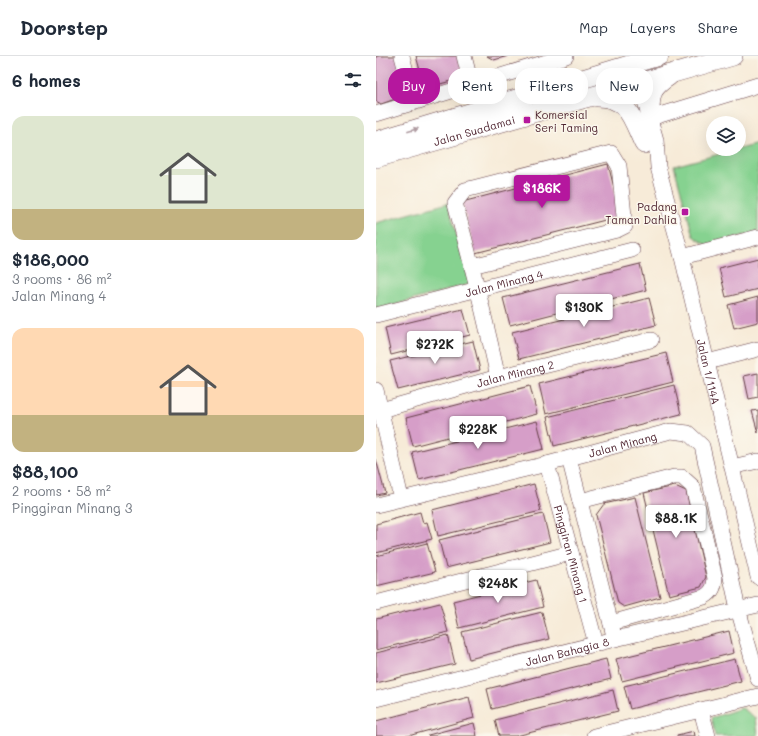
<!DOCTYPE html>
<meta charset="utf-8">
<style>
body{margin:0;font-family:Mali,sans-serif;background:#f6f6f7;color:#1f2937;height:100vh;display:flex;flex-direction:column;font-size:15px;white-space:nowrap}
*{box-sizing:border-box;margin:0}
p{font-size:13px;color:#747a83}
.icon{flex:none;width:22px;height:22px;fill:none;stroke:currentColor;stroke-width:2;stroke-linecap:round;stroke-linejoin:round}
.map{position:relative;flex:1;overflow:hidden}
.panel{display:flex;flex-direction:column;background:#fff;width:376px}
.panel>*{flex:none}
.banner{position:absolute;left:12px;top:12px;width:310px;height:36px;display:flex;gap:8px}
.tools{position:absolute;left:330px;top:60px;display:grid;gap:8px}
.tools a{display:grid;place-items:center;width:40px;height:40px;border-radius:50%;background:#fff;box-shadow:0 4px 16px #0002;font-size:20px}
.price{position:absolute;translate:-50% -34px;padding:0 9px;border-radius:4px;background:#fff;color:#222;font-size:13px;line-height:26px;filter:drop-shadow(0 1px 2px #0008)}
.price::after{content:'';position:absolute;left:50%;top:24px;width:12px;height:9px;margin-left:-6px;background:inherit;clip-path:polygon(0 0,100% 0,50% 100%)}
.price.current{background:#b5179e;color:#fff}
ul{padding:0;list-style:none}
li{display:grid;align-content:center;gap:8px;height:212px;padding:0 12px}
li span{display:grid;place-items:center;height:124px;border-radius:12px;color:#555}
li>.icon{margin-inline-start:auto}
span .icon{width:72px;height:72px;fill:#fffc;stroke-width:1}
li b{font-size:17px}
h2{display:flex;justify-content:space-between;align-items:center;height:48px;padding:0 12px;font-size:17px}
.pill{padding:0 14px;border-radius:16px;background:#fff;box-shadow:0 4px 16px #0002;font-size:14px;line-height:36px}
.pill.current{background:#b5179e;color:#fff}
header{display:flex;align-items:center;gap:24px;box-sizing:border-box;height:56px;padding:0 20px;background:#fff;border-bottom:1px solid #e0e1e3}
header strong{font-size:19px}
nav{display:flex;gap:22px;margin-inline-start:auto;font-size:14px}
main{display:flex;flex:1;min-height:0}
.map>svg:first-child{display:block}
.green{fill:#86d290;stroke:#68785e}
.building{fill:#d69ec8}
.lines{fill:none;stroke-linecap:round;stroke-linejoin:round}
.minor-casing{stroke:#643e45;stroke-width:16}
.major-casing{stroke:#643e45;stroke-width:20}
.minor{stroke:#fff;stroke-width:15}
.major{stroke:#fff;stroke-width:19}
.oneway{fill:#ae9aa0}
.poi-dot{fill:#b5179e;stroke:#fbf7ec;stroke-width:1.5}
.labels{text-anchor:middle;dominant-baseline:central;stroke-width:3;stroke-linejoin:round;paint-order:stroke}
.poi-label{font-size:11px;fill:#4a1f2b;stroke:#fbf7ec;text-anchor:start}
.street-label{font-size:11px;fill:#4a1f2b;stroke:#fbf7ec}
</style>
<header>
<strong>Doorstep</strong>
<nav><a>Map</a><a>Layers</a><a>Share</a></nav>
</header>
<main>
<section class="panel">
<h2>6 homes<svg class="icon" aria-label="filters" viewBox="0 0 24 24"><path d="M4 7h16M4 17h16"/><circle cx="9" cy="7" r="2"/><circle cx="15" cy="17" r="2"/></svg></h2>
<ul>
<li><span style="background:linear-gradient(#dfe7d0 75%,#c2b280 0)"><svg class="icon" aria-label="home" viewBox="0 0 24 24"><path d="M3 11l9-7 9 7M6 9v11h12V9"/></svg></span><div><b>$186,000</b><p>3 rooms · 86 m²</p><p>Jalan Minang 4</p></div></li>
<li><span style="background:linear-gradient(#ffd9b3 70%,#c2b280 0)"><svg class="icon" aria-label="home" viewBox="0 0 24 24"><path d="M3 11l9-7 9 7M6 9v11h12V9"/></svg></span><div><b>$88,100</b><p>2 rooms · 58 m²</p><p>Pinggiran Minang 3</p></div></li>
</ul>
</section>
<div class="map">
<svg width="382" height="680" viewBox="0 0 382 680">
<rect width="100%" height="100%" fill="#fbf7ec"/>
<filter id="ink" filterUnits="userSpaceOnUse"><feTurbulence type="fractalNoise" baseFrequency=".025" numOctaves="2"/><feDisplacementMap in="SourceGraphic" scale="8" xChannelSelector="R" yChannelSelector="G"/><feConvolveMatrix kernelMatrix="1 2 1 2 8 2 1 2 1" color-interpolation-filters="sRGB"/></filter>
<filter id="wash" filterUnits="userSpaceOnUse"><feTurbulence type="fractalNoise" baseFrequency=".012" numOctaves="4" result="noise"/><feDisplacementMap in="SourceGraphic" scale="16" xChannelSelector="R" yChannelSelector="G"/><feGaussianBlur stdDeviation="0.9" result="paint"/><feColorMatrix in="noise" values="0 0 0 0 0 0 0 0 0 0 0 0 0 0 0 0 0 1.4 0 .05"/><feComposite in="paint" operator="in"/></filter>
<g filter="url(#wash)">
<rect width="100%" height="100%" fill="#f7ebd8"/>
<path class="green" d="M382 88V176L330 189 317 180 298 110Z
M72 147 94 228 0 254V167Z
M366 652 380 662 382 680H339L335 662Z"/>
<g id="blocks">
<path class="building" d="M0 0H24L34 38 5 48 0 45Z
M40 0H85L87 9 79 24 49 32Z
M111 0H132L118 4Z
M232 108 245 160 99 197 86 146Z
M382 202V233L350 241 343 212Z
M264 208 270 234 134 269 127 242Z
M382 241V266L358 272 352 249Z
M273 242 280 269 143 303 136 276Z
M87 253 94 279 15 299 9 272Z
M97 285 104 314 22 334 14 305Z
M290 297 297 326 170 358 163 328Z
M382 317V341L373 343 368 320Z
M298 329 305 358 178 390 171 361Z
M154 330 161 358 37 390 30 362Z
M382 354V377L376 355Z
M161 365 168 393 43 424 36 396Z
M0 403 9 437 0 439Z
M158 428 165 455 62 480 56 454Z
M299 430 310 435 330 521 325 531 293 539 268 437Z
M259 441 284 541 248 551 242 547 220 459 228 448Z
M44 456 47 467 51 466 56 483 0 497V468Z
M167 458 174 486 70 512 63 484Z
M51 487 59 516 0 530V500Z
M160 524 167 551 83 572 77 545Z
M64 547 72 576 0 594V563Z
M166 556 173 583 93 603 86 576Z
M353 575 358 597 246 625 240 603Z
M72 579 79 608 0 627V597Z
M230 603 235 623 116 653 111 633Z
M359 603 365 625 254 653 248 630Z
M237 634 242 655 140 680H123L119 664Z
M93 641 98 662 32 680H0V665Z
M98 667 101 680H52V679Z
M318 675 319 680H301V679Z"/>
</g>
</g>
<g filter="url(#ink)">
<use href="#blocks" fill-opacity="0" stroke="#643e45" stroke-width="1"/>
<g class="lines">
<defs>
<g id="minor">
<path d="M26 0 38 46"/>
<path d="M88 0 95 28"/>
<path id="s1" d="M258 7 280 84 282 111 306 201 382 521"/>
<path d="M0 58 190 0"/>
<path d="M274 62 382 29"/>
<path d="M306 201 382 181"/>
<path d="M96 210 241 174 249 170 243 110 235 97 89 134 79 147C95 205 109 262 122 321"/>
<path id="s2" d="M0 259 256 194"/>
<path d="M331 306 382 293"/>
<path d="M0 334 25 442"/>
<path id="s3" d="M5 354 122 321 275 284"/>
<path d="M193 402 237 576"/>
<path id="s4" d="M171 408 220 588"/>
<path d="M356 411 382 405"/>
<path d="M204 445 298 421H306L317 431 339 522C338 531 337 536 328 541L235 567"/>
<path id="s5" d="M0 449 171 408 295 375 312 377 326 390 362 553 382 623"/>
<path d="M0 547 195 497"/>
<path id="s6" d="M0 643 239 583 382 549"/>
<path d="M325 654 332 680"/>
<path d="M218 680 382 640"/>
</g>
<g id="major">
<path d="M221 41C253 41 256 63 268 88"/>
<path d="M274 62C274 40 273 33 293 20"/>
<path d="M0 85 283 0"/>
<path id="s7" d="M0 102 357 0"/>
</g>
</defs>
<use href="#minor" class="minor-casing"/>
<use href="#major" class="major-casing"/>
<use href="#minor" class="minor"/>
<use href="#major" class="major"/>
</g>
<defs><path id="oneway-solid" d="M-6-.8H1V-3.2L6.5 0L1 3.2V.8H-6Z"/></defs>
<use class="oneway" href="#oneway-solid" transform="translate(37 74) rotate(-17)"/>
</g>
<g class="poi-dot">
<rect x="147" y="60" width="8" height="8" rx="2"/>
<rect x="305" y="152" width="8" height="8" rx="2"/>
</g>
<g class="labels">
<g class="poi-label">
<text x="159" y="58">Komersial<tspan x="159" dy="13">Seri Taming</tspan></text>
<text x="301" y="150" text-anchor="end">Padang<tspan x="301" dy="13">Taman Dahlia</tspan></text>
</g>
<g class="street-label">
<text stroke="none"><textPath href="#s7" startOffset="102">Jalan Suadamai</textPath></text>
<text stroke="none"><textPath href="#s2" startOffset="132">Jalan Minang 4</textPath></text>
<text stroke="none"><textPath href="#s1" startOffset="318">Jalan 1/114A</textPath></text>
<text stroke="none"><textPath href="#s3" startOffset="139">Jalan Minang 2</textPath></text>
<text stroke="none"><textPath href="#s5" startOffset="254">Jalan Minang</textPath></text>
<text stroke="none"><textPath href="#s4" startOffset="93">Pinggiran Minang 1</textPath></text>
<text stroke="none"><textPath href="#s6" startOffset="197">Jalan Bahagia 8</textPath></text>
</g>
</g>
</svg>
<div class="tools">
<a><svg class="icon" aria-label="layers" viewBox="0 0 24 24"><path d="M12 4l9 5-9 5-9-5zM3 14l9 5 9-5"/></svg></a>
</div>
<b class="price current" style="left:166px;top:153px">$186K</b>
<b class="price" style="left:208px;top:272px">$130K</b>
<b class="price" style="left:59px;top:309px">$272K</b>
<b class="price" style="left:102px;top:394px">$228K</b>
<b class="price" style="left:300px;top:483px">$88.1K</b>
<b class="price" style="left:122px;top:548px">$248K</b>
<div class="banner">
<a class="pill current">Buy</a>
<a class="pill">Rent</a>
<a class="pill">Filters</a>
<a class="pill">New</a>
</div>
</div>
</main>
